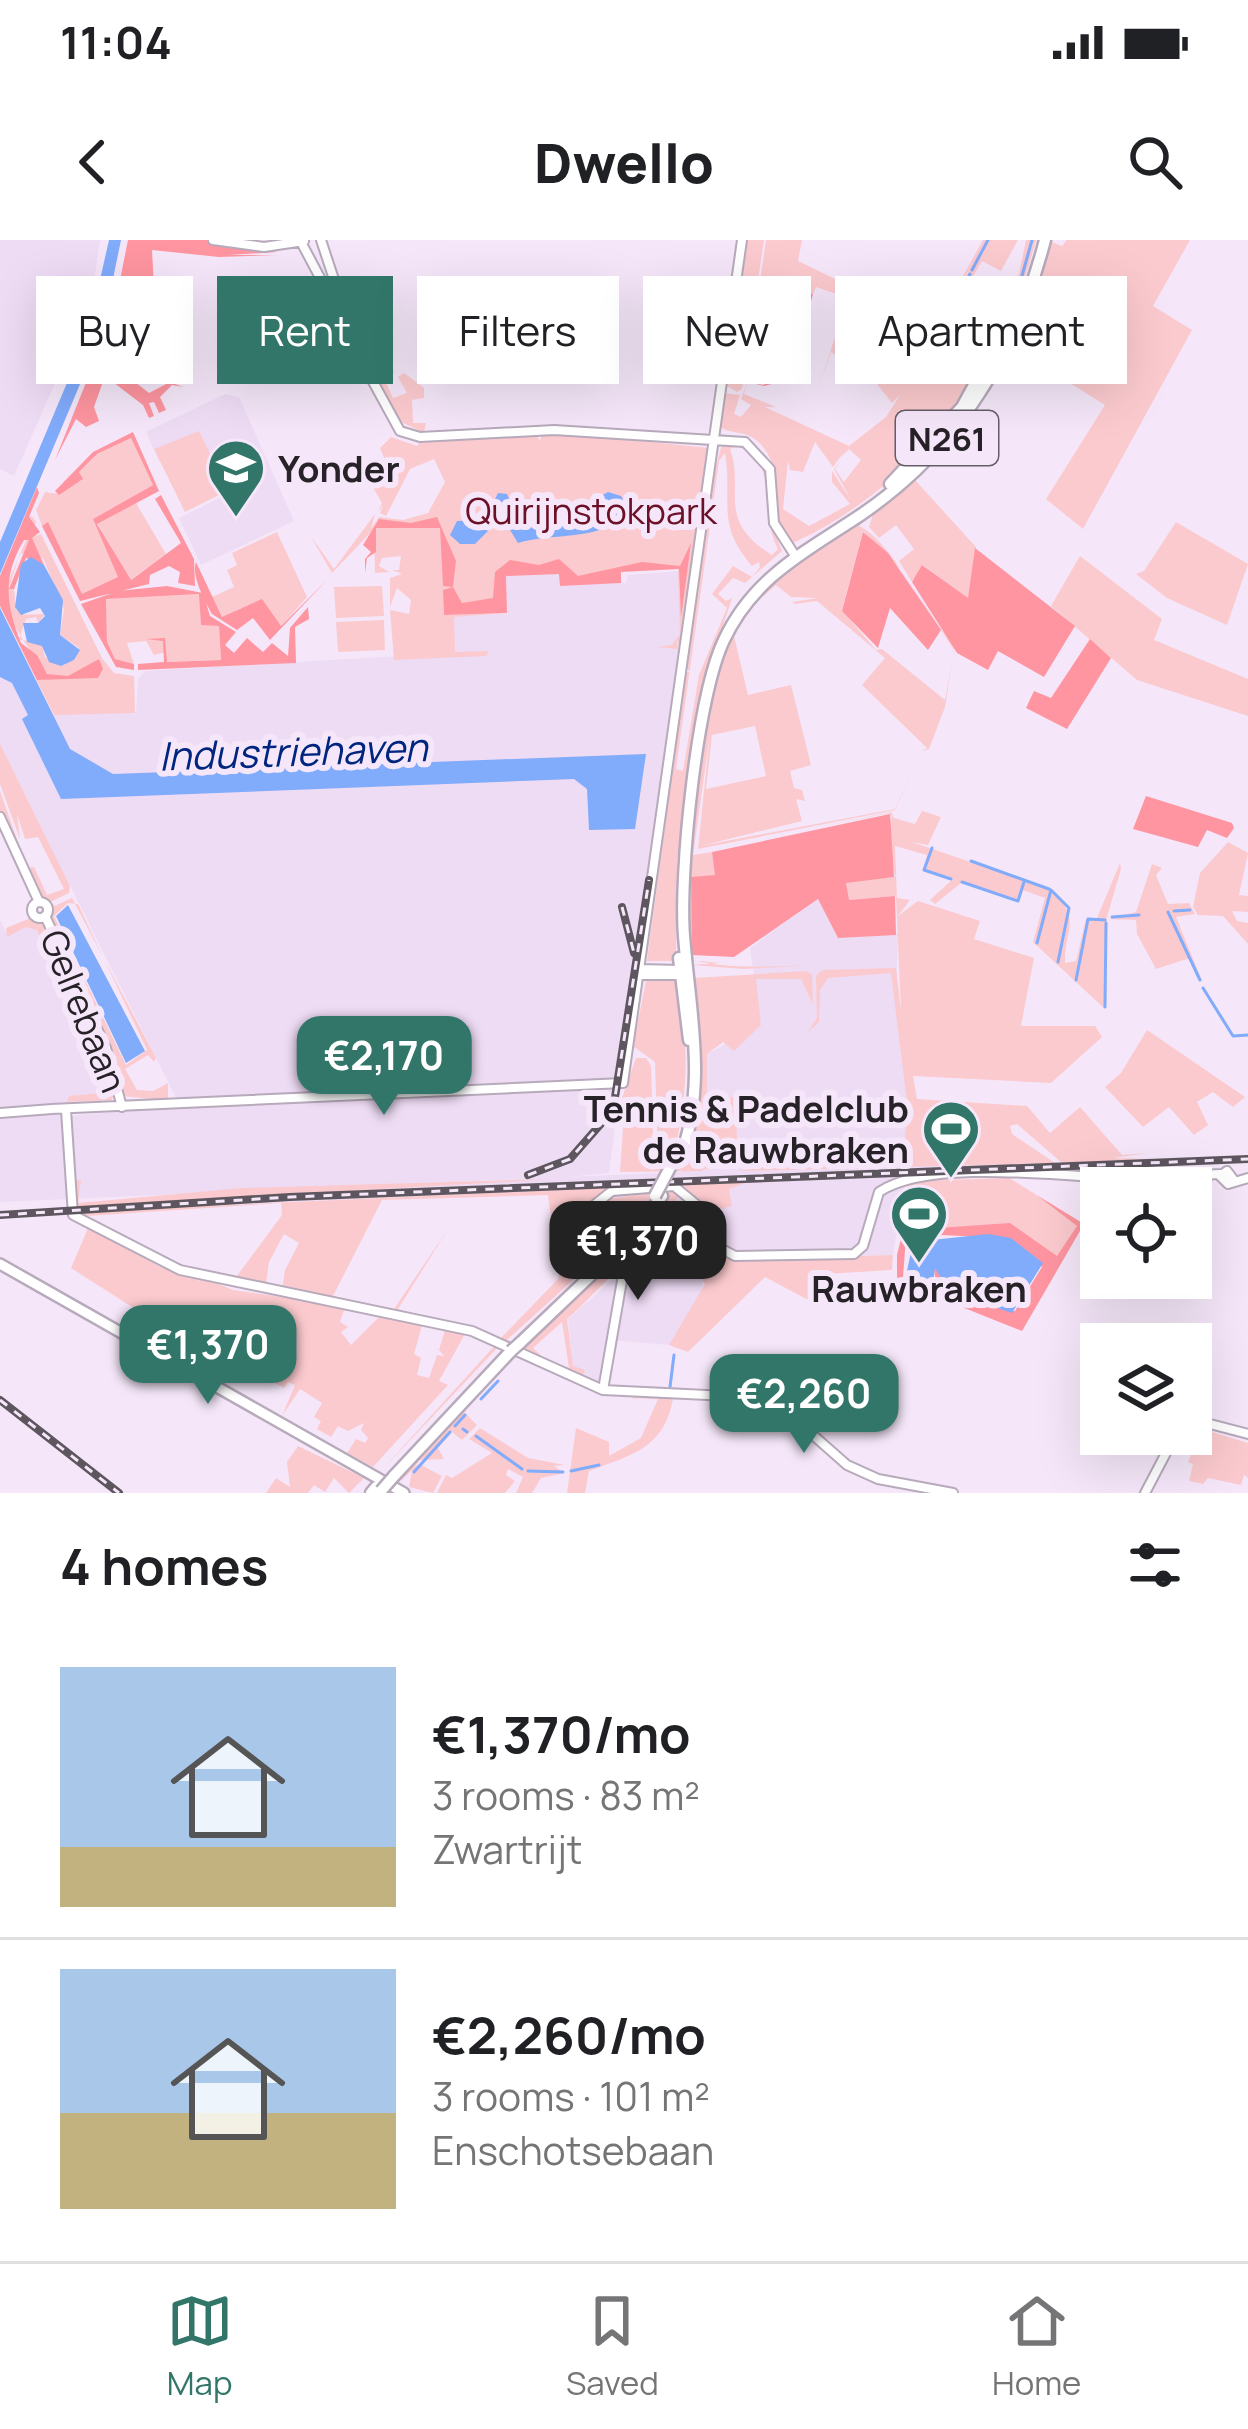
<!DOCTYPE html>
<meta charset="utf-8">
<style>
body{margin:0;font-family:Manrope,sans-serif;background:#f6f6f6;color:#202124;height:100vh;display:flex;flex-direction:column;font-size:45px;white-space:nowrap}
*{box-sizing:border-box;margin:0}
p{font-size:39px;color:#757577}
.icon{flex:none;width:66px;height:66px;fill:none;stroke:currentColor;stroke-width:2;stroke-linecap:round;stroke-linejoin:round}
.map{position:relative;height:1253px;overflow:hidden}
.drawer{display:flex;flex-direction:column;background:#fff;flex:1}
.drawer>*{flex:none}
.top-card{position:absolute;left:36px;top:36px;width:1176px;height:108px;display:flex;gap:24px}
.tools{position:absolute;left:1080px;top:927px;display:grid;gap:24px}
.tools a{display:grid;place-items:center;width:132px;height:132px;border-radius:0px;background:#fff;box-shadow:0 12px 48px #0002;font-size:60px}
.price{position:absolute;translate:-50% -102px;padding:0 27px;border-radius:24px;background:#32766a;color:#fff;font-size:39px;line-height:78px;filter:drop-shadow(0 3px 6px #0008)}
.price::after{content:'';position:absolute;left:50%;top:72px;width:36px;height:27px;margin-left:-18px;background:inherit;clip-path:polygon(0 0,100% 0,50% 100%)}
.price.selected{background:#222;color:#fff}
ul{padding:0;list-style:none}
li{display:flex;align-items:center;gap:36px;height:300px;padding:0 60px}
li+li{border-top:3px solid #e0e0e0}
li span{display:grid;place-items:center;flex:none;width:336px;height:240px;border-radius:0px;color:#555}
li>.icon{margin-inline-start:auto}
span .icon{width:144px;height:144px;fill:#fffc;stroke-width:1}
li b{font-size:51px}
h2{display:flex;justify-content:space-between;align-items:center;height:144px;padding:0 60px;font-size:51px}
.tag{padding:0 42px;border-radius:0px;background:#fff;box-shadow:0 12px 48px #0002;font-size:42px;line-height:108px}
.tag.selected{background:#32766a;color:#fff}
.status{display:flex;justify-content:space-between;align-items:center;height:84px;padding:0 60px;background:#fff;direction:ltr}
.status svg{height:33px;fill:currentColor}
header{display:flex;justify-content:space-between;align-items:center;height:156px;padding:0 60px;background:#fff;font-size:54px;font-weight:800}
.tabs{display:flex;justify-content:space-around;align-items:center;height:168px;border-top:3px solid #e0e0e0;background:#fff;font-size:33px;color:#757577}
.tabs a{display:grid;justify-items:center;gap:6px}
.tabs .selected{color:#32766a}
.map>svg:first-child{display:block}
.built{fill:#eedbf4}
.green{fill:#fbcace;fill-rule:evenodd}
.forest{fill:#fe95a0}
.water{fill:#81abfb}
.lines{fill:none;stroke-linecap:round;stroke-linejoin:round}
.stream{stroke:#81abfb;stroke-width:3}
.tertiary-casing{stroke:#b7aabb;stroke-width:12}
.secondary-casing{stroke:#b7aabb;stroke-width:14}
.primary-casing{stroke:#b7aabb;stroke-width:15}
.tertiary{stroke:#fff;stroke-width:8}
.secondary{stroke:#fff;stroke-width:9}
.primary{stroke:#fff;stroke-width:10}
.rail-casing{stroke:#5d565f;stroke-width:8}
.rail{stroke:#f5e7f9;stroke-width:3;stroke-dasharray:9;stroke-linecap:butt}
.primary-bridge-casing{stroke:#b7aabb;stroke-width:15;stroke-linecap:butt}
.primary-bridge{stroke:#fff;stroke-width:10}
.labels{text-anchor:middle;dominant-baseline:central;stroke-width:12;stroke-linejoin:round;paint-order:stroke}
.shield{fill:#f5e7f9;stroke:#655d67;stroke-width:3}
.shield-label{font-size:33px;font-weight:bold;fill:#272228}
.poi-label{font-size:36px;font-weight:bold;fill:#272228;stroke:#f5e7f9;text-anchor:start}
.park-label{font-size:36px;fill:#6c1027;stroke:#f5e7f9}
.street-label{font-size:36px;fill:#272228;stroke:#f5e7f9}
.water-label{font-size:39px;font-style:italic;fill:#00257f;stroke:#f5e7f9}
</style>
<div class="status"><b>11:04</b><svg viewBox="0 0 49 12"><path d="M0 12V9h3v3zM5 12V6h3v6zM10 12V3h3v9zM15 12V0h3v12zM26 1h20v11H26zM47 4h2v5h-2z"/></svg></div>
<header><svg class="icon" aria-label="back" viewBox="0 0 24 24"><path d="M15 5l-7 7 7 7"/></svg>Dwello<svg class="icon" aria-label="search" viewBox="0 0 24 24"><circle cx="10" cy="10" r="6"/><path d="M15 15l6 6"/></svg></header>
<div class="map">
<svg width="1248" height="1253" viewBox="0 0 1248 1253">
<rect width="100%" height="100%" fill="#f5e7f9"/>
<path class="built" d="M0 0H100L91 62 14 236 0 229Z
M225 154 239 157 294 281 201 325 179 278 224 256 214 234 224 228 221 222 159 221 146 192Z
M681 331V398L609 933 566 937 682 932 693 900 702 817 761 784 750 708 818 659 838 698 898 694 896 752 911 866 904 921 745 930 1016 923 1061 928 906 934 893 1015 745 1019 675 1001 702 1032 703 1051 669 1105 610 1100 602 1146 573 1129 568 1079 617 1036 682 944 86 971 74 972V966L543 938 0 962V680L7 694 27 686 37 690 95 814 103 854 68 861 70 876 180 866 0 505V432L15 441 63 556 639 528 111 537 68 510 51 475 136 472 138 439 145 431 452 413 450 376 507 374 505 336 560 332 562 345 626 343 628 335Z"/>
<path class="green" d="M748 0H764L742 149 737 152 725 145Z
M766 0H802L798 21 854 48 849 58 919 113 928 99 859 39 929 97 983 0H1018L1001 31 982 21 965 50 984 65 959 53 974 19 935 98 956 58 981 68 989 64 999 69 1019 34 1026 0H1036C1002 131 918 245 793 303 762 279 791 228 756 200 746 191 732 194 721 188L724 153 740 155 734 174 741 177 751 165 741 159 748 141 744 154 776 167H765L849 206 886 177 900 155 892 163 877 144 831 112 818 149 848 58 816 47 813 54 792 47 774 109 751 105ZM815 202 833 227 848 206 840 218 849 209 861 220 844 242 835 229 841 220 834 229 851 260 832 231V242L850 264 809 286 783 269 788 221 790 230 803 232Z
M1047 0 1062 6 1067 0H1190L1153 66 1192 90 1083 289 1046 259 1105 165 1015 109 963 190 980 205 960 193 915 240 976 307 968 359 923 325 912 342 899 321 914 309 896 285 879 298 869 287 873 274 859 286C875 293 889 313 901 329L863 291 842 370 876 410 882 409 945 460 954 410 904 334 954 408 945 467 929 509 922 511 927 508 862 445 885 418 817 361 795 364 792 362 818 358 791 357 776 345 744 373 722 418 734 396 748 455 791 445 811 525 790 531 794 548 802 550 805 561 796 559 802 581 700 606 895 569 919 516 895 570 698 609 710 494 693 615 712 612 716 635 691 638 693 720C730 730 777 726 813 725L744 729 691 725 721 723 689 720C681 658 691 600 699 540 709 470 712 400 763 345 795 310 841 291 880 262 966 199 1024 104 1047 0ZM755 486 766 536 706 549 712 495Z
M384 82 392 103 384 104 379 87 366 93 375 115 385 111 394 132 384 138 393 158 407 153 398 137 404 133 424 148V158L412 160 413 183H426L424 193 395 179 369 117 352 101Z
M199 191 215 224 221 221 225 229 214 234 223 253 185 272 154 209Z
M396 191H399L424 200 425 201 535 192 540 201 543 191 709 208 683 406 677 401 678 409 656 407 672 405 680 394 678 328 620 331 562 344 561 332 504 334 505 368 448 372 443 348 445 375 507 373 454 377 455 412 489 411 486 416 394 420 390 370 409 374 411 360 397 348 390 367V338L402 334 392 330H399L401 316 382 318 379 326 389 332 375 333 374 289 332 333 310 295 334 329 375 274 371 289 379 277 403 280 428 273 445 242 434 219 410 229 386 276 380 273 383 265 378 272 382 263 371 244 391 234 380 208 391 197 417 206 422 200Z
M131 198 153 245 93 279 119 337 82 355 48 283 42 286 36 270 45 252 59 254 82 240 79 232 97 214Z
M723 200 746 204 769 227 770 281 782 311 745 343 733 338 718 354 726 361 732 358 700 456 677 621 676 721H647L685 434 690 431 686 428 709 253ZM737 206C782 224 758 273 778 309L772 315C715 280 745 250 730 209ZM725 213C733 262 715 283 752 326L759 322 760 327 752 337 733 326 712 354 727 368 699 435 683 531 676 529 719 221Z
M136 263 166 314 130 340 97 283Z
M29 276 33 277 36 282 28 299 41 294 102 418 114 433 134 436 135 473 54 475 0 368 37 440 59 438 46 433C30 407 8 386 4 354L0 362 27 298ZM20 313 43 318 64 369 60 395 79 408 74 420 61 426 45 417 42 405 19 399 26 379 36 377 38 383 45 374 16 375H24L16 369 14 349 9 348Z
M1176 282 1248 324 1227 385 1167 358 1136 334 1144 331Z
M277 292 307 357 281 386 271 376 241 368 223 378 212 357 234 347 227 330 237 325 232 313Z
M1080 316 1162 379 1154 400 1248 439V476L1137 440 1051 366Z
M382 346 384 376 336 378 334 347Z
M200 354 201 385H219L221 420 166 422V412L154 415 146 401 127 403 134 424 115 419 107 403 106 359Z
M384 380 385 410 338 412 336 382Z
M0 504 70 646 69 653 48 663 41 660 0 574V551L27 628 34 627 47 655 64 649 38 597 25 599 17 574 20 599 0 544Z
M922 571 941 577 928 605 912 602 1052 650C1083 683 1064 687 1065 723L1076 721 1086 679 1097 678 1120 623 1121 629 1107 677 1105 769 1033 702 1045 658 1023 650 1018 662 961 643 935 664 930 660 953 639 923 630 927 615 895 606 897 658 910 660 898 676 918 661 980 681 974 699 1034 718 1021 786H1095L1102 797 1051 843 913 836 917 859 1027 866 1050 893 1080 867 1122 915 1149 913 1112 918 1150 919 1062 923 1017 884 1010 886 1012 894 1055 923 738 931 809 919 811 910 904 906 908 870 891 733 828 738 820 750 819 782 808 792 817 778 816 736 822 730 896 728 901 771 896 656 848 660 846 642 895 637 888 590 892 577 889 573 805 590 891 572 894 578 915 584Z
M1228 602 1248 613 1239 655 1248 656V672L1232 671 1237 681 1248 683V704L1223 676 1198 675 1193 667 1200 633Z
M1152 624 1162 628 1156 635 1168 664 1189 663 1195 674 1176 677 1202 741 1190 718 1156 729 1137 694 1136 680 1109 679 1136 672Z
M72 658 156 818 154 822 148 815 125 829 137 850 153 851 168 843V861L123 856 114 823 47 679 52 667ZM68 663 78 664 147 810 126 825 54 676Z
M33 677 42 683C60 717 124 827 112 860L67 862 69 856 102 853 101 834 81 784H74L79 781 37 690 26 687 7 697 6 688Z
M806 731 812 735 813 764 801 739H756L761 785 734 811 723 802 707 814V857H736L737 904 744 905 699 922H658L655 822 633 806 646 741 678 738C689 805 689 856 672 921L692 886 694 738Z
M1147 790 1245 857 1233 867 1213 852 1197 862 1208 885 1194 895 1169 867 1143 887 1105 847 1121 833Z
M636 818H646L651 826 654 926C698 930 733 903 772 908L700 931 620 932 624 874 617 872Z
M906 934 745 943 729 949 732 966 709 972 677 946 600 954 588 979 602 1014 507 1100 524 1106 634 997 669 953H649L653 957 612 999 597 980 607 959 676 949 696 975C693 984 682 993 673 994L690 979 688 963 680 955 655 992 668 995C628 1010 600 1051 567 1079L573 1126 585 1130 582 1140 553 1123 569 1128 562 1082 533 1108 544 1118 500 1099 559 1038 548 955 382 960 333 1056 394 1069 448 989 398 1069 458 1087 282 1051 285 1030 299 1003 284 994 269 1022 266 1044 278 1047 277 1051 162 1022 74 972ZM281 963 282 975 234 1040 160 1018 87 976Z
M1009 938 1084 984 1058 1023 1007 990H938L932 997 905 990 913 967 905 963 908 941Z
M554 939 74 967V941L81 940 78 963 242 948Z
M89 986 160 1027 198 1037 199 1042 201 1037 233 1050 356 1068 344 1070 340 1082 348 1087 341 1092 351 1105 382 1074 423 1082 414 1114 421 1118 417 1135 429 1138 437 1115 444 1116 439 1110 445 1090 465 1094 439 1141 448 1145 373 1227 347 1213 356 1199 365 1203 368 1198 361 1190 364 1183 348 1191 338 1186 331 1197 317 1189 321 1181 314 1177 322 1163 300 1149 282 1176 295 1145 288 1142 284 1148 271 1141 274 1134 241 1115 238 1123 184 1091 179 1097 71 1028Z
M699 987 715 1004 745 1019 893 1015 892 1030 825 1034 812 1062 765 1037 688 1112 669 1105 705 1044 675 1001Z
M498 1102 519 1111 464 1172 477 1185 462 1200 452 1192 438 1208 444 1219 420 1220 414 1227 419 1224 442 1236 433 1253 409 1247 412 1230 401 1241 398 1234 517 1110 501 1104 381 1231Z
M666 1154 667 1160 668 1157 679 1159H673C664 1208 632 1215 589 1231L585 1253H567L576 1188 609 1202V1216L641 1198 658 1159 633 1158 631 1166 634 1155Z
M480 1188 528 1218 565 1225 554 1226 564 1233 541 1238 532 1253H516L523 1237 508 1229 506 1235 515 1241 505 1253H437L446 1235 452 1238 492 1213 469 1199Z
M1202 1189 1248 1203V1238L1244 1235 1241 1245 1208 1238 1203 1244 1189 1241 1193 1224 1188 1222Z
M298 1206 364 1238 349 1253 334 1238 325 1252 314 1245 308 1253H266L276 1238 290 1247 287 1222Z"/>
<path class="forest" d="M128 0H207L277 12 229 15H278L219 17 152 10 155 66 130 61 111 123 149 153 170 142 183 147 172 145 160 157 166 170 159 173 154 162 149 163 154 176 149 178 143 165 105 136 94 167 99 181 86 187 76 179 55 220 113 75Z
M792 47 813 54 790 139 764 146 752 143 764 145 771 114 753 110 747 131 751 105 775 109Z
M133 192 159 251 97 284 131 340 181 303 155 259 161 255 194 319 195 346 178 343 180 332 169 326 150 335 149 344 80 361 42 286 48 282 82 354 118 337 93 279 153 245 131 198 97 214 79 232 83 239 59 255 55 251 93 212Z
M37 247 39 253 29 277 40 292 32 298 44 325 26 318 14 349H9L29 300H24C2 337 6 365 21 403L37 415 47 434 68 436 99 419 103 429 98 438 37 440 0 366V336Z
M437 277 456 321 453 347 462 363 493 358 495 332 510 320 539 325 559 319 578 336 642 322 680 326 691 303 681 378 679 329 621 332V343L560 346 559 334 506 336 507 373 444 375 443 350 453 347 443 346 440 288H376V312L367 318 365 333V319L371 312 363 305 379 279 411 283Z
M863 292 888 313 941 390 928 410 890 368 878 408 842 371Z
M975 308 1075 386 1044 437 998 411 988 430 957 413 912 342 922 325 968 358Z
M196 322 222 377 262 359 281 386 327 340 270 400 253 378 237 390 212 374C205 361 191 336 196 322Z
M167 346 203 353 210 376 236 392 225 405 234 413 247 398 263 412 272 403 288 416 290 388 308 367 309 379 295 387 296 423 138 430V424L164 422 163 401 146 399 165 398 167 422 221 420 219 386 201 385 199 354 106 359 107 402 115 419 134 424V430L116 427 81 364 118 351Z
M1090 399 1111 418 1067 489 1026 468 1034 451 1051 458Z
M1146 556 1232 583 1234 588 1227 598 1207 590 1198 607 1133 589Z
M890 574 894 637 846 643 849 660 895 656 896 695 838 698 818 659 734 717 692 715 691 637 715 635 712 612Z
M1038 956 1084 984 1022 1091 897 1041V1015L908 970 903 1037 929 1048 936 1042 933 1023 950 1052 1015 1071 1042 1027 1010 998 940 995 938 988 1010 983 1057 1016 1077 986Z"/>
<path class="water" d="M109 0H121L102 92 0 334V302L88 93Z
M608 252 621 256 627 266 624 277C596 301 550 293 518 303L502 277 475 304H460L450 295 457 281 485 280 498 253 507 254 519 282 538 290 570 276 589 280 599 257Z
M31 317 44 325 63 360 60 395 80 410 74 420 61 426 49 422 42 406 27 402 23 383H38L45 376 40 368 21 375 15 367 21 324Z
M0 368 70 509 113 534 646 514 635 589 589 590 587 549 574 539 61 559 22 479 28 475 12 443 0 437Z
M68 665 145 811 126 823 56 676Z
M988 994 1011 998 1043 1023 1012 1073 950 1052 935 1028 933 1043 907 1031 913 1002Z"/>
<g class="lines">
<path class="stream" d="M972 30 988 0
M960 53 970 34
M1015 61 1032 0
M932 608 924 630 951 639
M971 621 1049 649
M962 642 1018 661 1024 642
M1174 671 1190 670
M1168 672 1200 740
M1112 677 1139 675
M1037 703 1051 650 1069 668 1058 722
M1076 740 1088 679 1105 680
M1203 748 1233 796 1248 795
M1105 767 1106 683
M1101 929 1130 928
M670 1147 674 1115
M481 1159 498 1141
M455 1186 465 1175
M463 1189 467 1192
M476 1196 522 1229
M528 1231 563 1232
M571 1231 599 1225
M414 1232 450 1192"/>
<defs>
<path id="tertiary" d="M213 0 264 7 304 1
M300 0 344 83 341 93 348 96 400 191 420 197 554 190 745 202 770 229 774 283 794 314
M321 0 352 94 375 139
M0 577 39 662
M32 670a8 8 0 1 1 16 0a8 8 0 1 1-16 0Z
M45 676 106 808 122 867
M640 729 680 730
M639 735H685
M51 869 623 843 742 0
M66 870 73 975 180 1030 472 1091 603 1150 771 1158 847 1225 878 1239 953 1253
M0 873 52 869
M1233 939 1227 931 1220 936 1228 944 1248 938
M705 987 720 1008 735 1016 854 1014 863 1006 879 952C932 916 1082 939 1147 940 1171 940 1196 935 1221 934
M615 1013 592 986 593 966 612 951 674 946 709 975 705 987 696 980 703 973
M603 1150 624 1029 650 1004 698 986
M1191 1179 1248 1194
M1145 1253 1176 1194"/>
<path id="secondary" d="M0 1024 404 1253"/>
<path id="primary" d="M890 244 962 167 1020 61
M679 718 689 800
M679 921C708 846 690 774 684 696 679 633 697 456 724 400 754 336 807 311 862 274 959 208 1016 111 1045 0
M608 1000 623 996
M520 1103 627 1001 662 956
M394 1236 511 1111
M371 1253 376 1247"/>
</defs>
<use href="#tertiary" class="tertiary-casing"/>
<use href="#secondary" class="secondary-casing"/>
<use href="#primary" class="primary-casing"/>
<use href="#tertiary" class="tertiary"/>
<use href="#secondary" class="secondary"/>
<use href="#primary" class="primary"/>
<defs>
<path id="rail" d="M622 667 634 713
M528 935 570 919 613 870 649 640
M0 975 290 957 1248 919
M0 1160 119 1253"/>
</defs>
<use href="#rail" class="rail-casing"/>
<use href="#rail" class="rail"/>
<defs>
<path id="primary-bridge" d="M655 956 674 920
M511 1111 520 1103
M381 1251 394 1236"/>
</defs>
<use href="#primary-bridge" class="primary-bridge-casing"/>
<use href="#primary-bridge" class="primary-bridge"/>
</g>
<defs>
<symbol id="university-pin" viewBox="-11 -11 22 30"><path d="M0 17L-7.5 6A9.5 9.5 0 1 1 7.5 6Z" fill="#32766a" stroke="#f5e7f9"/><path d="M0-5L7-2L0 1L-7-2ZM-4 1L0 2.5L4 1V4Q0 6-4 4Z" fill="#fff"/></symbol>
<symbol id="stadium-pin" viewBox="-11 -11 22 30"><path d="M0 17L-7.5 6A9.5 9.5 0 1 1 7.5 6Z" fill="#32766a" stroke="#f5e7f9"/><path d="M0-5a6.5 5 0 1 0 0 10a6.5 5 0 1 0 0-10ZM-3.5-1.8h7v3.6h-7Z" fill="#fff"/></symbol>
</defs>
<g fill-rule="evenodd">
<use href="#university-pin" x="203" y="195" width="66" height="90"/>
<use href="#stadium-pin" x="918" y="856" width="66" height="90"/>
<use href="#stadium-pin" x="886" y="941" width="66" height="90"/>
</g>
<g class="labels">
<rect class="shield" x="896" y="171" width="102" height="54" rx="9"/>
<g class="shield-label">
<text x="947" y="198">N261</text>
</g>
<g class="poi-label">
<text x="278" y="228">Yonder</text>
<text x="909" y="868" text-anchor="end">Tennis &amp; Padelclub<tspan x="909" dy="41">de Rauwbraken</tspan></text>
<text x="919" y="1048" text-anchor="middle">Rauwbraken</text>
</g>
<g class="park-label">
<text x="591" y="270">Quirijnstokpark</text>
</g>
<g class="street-label">
<text transform="translate(84 771) rotate(68)">Gelrebaan</text>
</g>
<g class="water-label">
<text transform="translate(293 511) rotate(-2)">Industriehaven</text>
</g>
</g>
</svg>
<div class="tools">
<a><svg class="icon" aria-label="locate" viewBox="0 0 24 24"><circle cx="12" cy="12" r="6"/><path d="M12 2v4M12 18v4M2 12h4M18 12h4"/></svg></a>
<a><svg class="icon" aria-label="layers" viewBox="0 0 24 24"><path d="M12 4l9 5-9 5-9-5zM3 14l9 5 9-5"/></svg></a>
</div>
<b class="price" style="left:384px;top:878px">€2,170</b>
<b class="price selected" style="left:638px;top:1063px">€1,370</b>
<b class="price" style="left:208px;top:1167px">€1,370</b>
<b class="price" style="left:804px;top:1216px">€2,260</b>
<div class="top-card">
<a class="tag">Buy</a>
<a class="tag selected">Rent</a>
<a class="tag">Filters</a>
<a class="tag">New</a>
<a class="tag">Apartment</a>
</div>
</div>
<section class="drawer">
<h2>4 homes<svg class="icon" aria-label="filters" viewBox="0 0 24 24"><path d="M4 7h16M4 17h16"/><circle cx="9" cy="7" r="2"/><circle cx="15" cy="17" r="2"/></svg></h2>
<ul>
<li><span style="background:linear-gradient(#a9c7e8 75%,#c2b280 0)"><svg class="icon" aria-label="home" viewBox="0 0 24 24"><path d="M3 11l9-7 9 7M6 9v11h12V9"/></svg></span><div><b>€1,370/mo</b><p>3 rooms · 83 m²</p><p>Zwartrijt</p></div></li>
<li><span style="background:linear-gradient(#a9c7e8 60%,#c2b280 0)"><svg class="icon" aria-label="home" viewBox="0 0 24 24"><path d="M3 11l9-7 9 7M6 9v11h12V9"/></svg></span><div><b>€2,260/mo</b><p>3 rooms · 101 m²</p><p>Enschotsebaan</p></div></li>
</ul>
</section>
<nav class="tabs">
<a class="selected"><svg class="icon" aria-label="map" viewBox="0 0 24 24"><path d="M3 6l6-2 6 2 6-2v14l-6 2-6-2-6 2zM9 4v14M15 6v14"/></svg>Map</a>
<a><svg class="icon" aria-label="saved" viewBox="0 0 24 24"><path d="M7 4h10v16l-5-4-5 4z"/></svg>Saved</a>
<a><svg class="icon" aria-label="home" viewBox="0 0 24 24"><path d="M3 11l9-7 9 7M6 9v11h12V9"/></svg>Home</a>
</nav>
